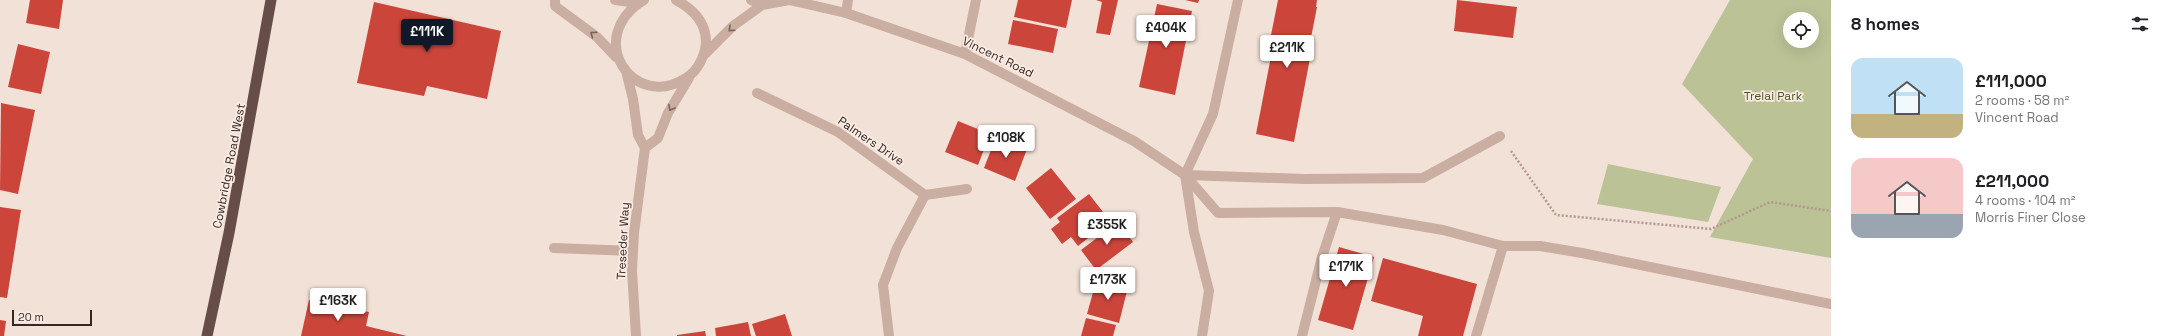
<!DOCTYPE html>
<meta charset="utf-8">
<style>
body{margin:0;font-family:"Space Grotesk",sans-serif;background:#f6f6f6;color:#202124;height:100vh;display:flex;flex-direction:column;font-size:15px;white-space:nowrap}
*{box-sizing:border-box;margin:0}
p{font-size:13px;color:#757577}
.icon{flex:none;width:22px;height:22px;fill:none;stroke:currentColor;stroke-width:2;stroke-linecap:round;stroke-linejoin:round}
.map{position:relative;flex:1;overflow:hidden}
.side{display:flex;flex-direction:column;background:#fff;width:340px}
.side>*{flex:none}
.buttons{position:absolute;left:1783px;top:12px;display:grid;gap:8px}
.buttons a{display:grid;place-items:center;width:36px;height:36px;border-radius:50%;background:#fff;box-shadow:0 4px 16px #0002;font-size:20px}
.scale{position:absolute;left:12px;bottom:10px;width:80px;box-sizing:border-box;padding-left:4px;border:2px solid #352725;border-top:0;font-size:11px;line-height:14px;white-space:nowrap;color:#352725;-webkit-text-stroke:3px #faebe3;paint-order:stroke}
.price{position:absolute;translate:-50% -34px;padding:0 9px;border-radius:4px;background:#fff;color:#222;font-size:13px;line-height:26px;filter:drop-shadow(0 1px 2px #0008)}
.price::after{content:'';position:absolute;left:50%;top:24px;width:12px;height:9px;margin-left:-6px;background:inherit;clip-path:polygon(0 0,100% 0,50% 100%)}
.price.selected{background:#111827;color:#fff}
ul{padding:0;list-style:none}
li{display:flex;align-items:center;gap:12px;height:100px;padding:0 20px}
li span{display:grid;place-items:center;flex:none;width:112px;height:80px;border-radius:12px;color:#555}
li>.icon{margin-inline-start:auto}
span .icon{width:48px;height:48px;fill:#fffc;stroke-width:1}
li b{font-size:17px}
h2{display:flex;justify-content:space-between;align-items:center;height:48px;padding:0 20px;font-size:17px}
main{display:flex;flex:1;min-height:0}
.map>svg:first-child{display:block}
.green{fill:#bbc296;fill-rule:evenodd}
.building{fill:#cc453b}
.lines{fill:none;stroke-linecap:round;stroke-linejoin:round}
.path{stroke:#b6978d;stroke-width:2.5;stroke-dasharray:2 2;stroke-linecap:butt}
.service{stroke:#caaea2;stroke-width:10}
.minor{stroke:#caaea2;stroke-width:10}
.trunk{stroke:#674d48;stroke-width:11}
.oneway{stroke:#78645d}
.labels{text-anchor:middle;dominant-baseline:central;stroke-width:3.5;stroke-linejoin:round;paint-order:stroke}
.street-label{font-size:12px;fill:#352725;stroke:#faebe3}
.park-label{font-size:12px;fill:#4c5428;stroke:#faebe3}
</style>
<main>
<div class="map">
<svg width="1831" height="336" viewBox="0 0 1831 336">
<rect width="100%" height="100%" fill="#f2e1d7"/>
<path class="green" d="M1730 0H1831V258L1710 237 1753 159 1682 84ZM1790 19H1812V41H1790Z
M1608 164 1721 187 1708 222 1597 204Z"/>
<path class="building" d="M30 0H63L59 29 26 23Z
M1018 0H1072L1066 28 1014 17Z
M1096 0H1118L1110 35 1096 33 1102 2Z
M1185 0H1199L1198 3Z
M1278 0H1317L1316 7H1317L1308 53H1311L1294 142 1256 134 1273 46 1269 45Z
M1457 0 1517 7 1513 38 1454 31Z
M374 2 501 31 487 99 427 86 424 96 357 83Z
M1157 4 1192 11 1175 95 1139 87Z
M1013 20 1058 29 1053 53 1008 44Z
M18 44 50 52 41 94 8 87Z
M1 103 35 110 18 194 0 190Z
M958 121 990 134 978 165 945 152Z
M996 137 1027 149 1015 181 984 168Z
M1051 168 1076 199 1050 219 1026 188Z
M1089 194 1110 221 1078 246 1071 237 1062 244 1051 229 1060 222 1057 218Z
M0 207 21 210 7 298 0 297Z
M1118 222 1133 242 1096 270 1081 250Z
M1339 247 1374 257 1353 330 1318 320Z
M1383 258 1477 284 1463 336H1418L1423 316 1371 301Z
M1097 278 1128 287 1119 323 1087 314Z
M309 300 369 312 366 326 407 336H301Z
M785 314 792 336H756L752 324Z
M1086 318 1116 325 1113 336H1081Z
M0 320 6 321 4 336H0Z
M748 322 751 336H716L715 328Z
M705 331 706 336H677V335Z"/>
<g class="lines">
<path class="path" d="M1511 151 1556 215 1711 229 1770 202 1831 211"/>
<path class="service" d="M846 13 848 0
M1185 175 1218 213 1337 212 1443 230 1503 246H1540L1582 253 1831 304
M1185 175 1305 179 1423 178 1500 136
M1185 175 1194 232 1209 291 1202 336
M554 248 633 251
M1302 336 1322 257 1337 212
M1476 336 1503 246"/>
<path class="minor" d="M555 0V6L597 37 616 57
M615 0 638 3
M644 0C583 37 633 112 686 78 698 71 705 56 706 42 706 22 693 9 676 0
M751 0 762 5
M965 54 976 0
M703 56 733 26 762 5 789 0 846 13 965 54 1134 141 1185 175 1213 114 1238 0
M626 71 633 99 638 135 645 148 634 233 632 270 636 336
M757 93 838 132 925 195 967 189
M645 148 658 138 668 113 689 78
M889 336 883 285 897 248 925 195"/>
<path class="trunk" d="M207 336 229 233 271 0"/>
</g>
<defs><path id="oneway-chevron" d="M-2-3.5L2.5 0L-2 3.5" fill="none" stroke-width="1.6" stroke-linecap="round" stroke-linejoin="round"/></defs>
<g class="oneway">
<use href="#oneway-chevron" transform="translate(731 29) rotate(138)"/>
<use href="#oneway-chevron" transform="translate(593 34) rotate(-143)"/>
<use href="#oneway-chevron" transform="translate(671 108) rotate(119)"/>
</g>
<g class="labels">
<g class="street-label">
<text transform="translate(998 57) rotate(26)">Vincent Road</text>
<text transform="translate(871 141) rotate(34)">Palmers Drive</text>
<text transform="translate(229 166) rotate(-79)">Cowbridge Road West</text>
<text transform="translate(623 241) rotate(-87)">Treseder Way</text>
</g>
<g class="park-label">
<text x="1773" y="96">Trelai Park</text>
</g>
</g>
</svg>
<div class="buttons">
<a><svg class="icon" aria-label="locate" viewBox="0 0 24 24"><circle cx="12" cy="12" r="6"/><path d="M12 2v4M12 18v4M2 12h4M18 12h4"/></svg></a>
</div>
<div class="scale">20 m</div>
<b class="price" style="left:1166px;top:49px">£404K</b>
<b class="price selected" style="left:427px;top:53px">£111K</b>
<b class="price" style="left:1287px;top:69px">£211K</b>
<b class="price" style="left:1006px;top:159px">£108K</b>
<b class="price" style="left:1107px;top:246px">£355K</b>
<b class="price" style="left:1346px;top:288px">£171K</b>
<b class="price" style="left:1108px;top:301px">£173K</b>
<b class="price" style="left:338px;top:322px">£163K</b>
</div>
<section class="side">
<h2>8 homes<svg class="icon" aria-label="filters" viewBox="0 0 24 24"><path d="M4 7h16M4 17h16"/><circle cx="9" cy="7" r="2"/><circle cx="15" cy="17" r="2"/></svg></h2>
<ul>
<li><span style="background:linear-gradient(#bfe0f5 70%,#c2b280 0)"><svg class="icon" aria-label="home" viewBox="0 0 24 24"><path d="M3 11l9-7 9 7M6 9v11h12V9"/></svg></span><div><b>£111,000</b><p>2 rooms · 58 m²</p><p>Vincent Road</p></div></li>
<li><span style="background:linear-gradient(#f6c9c9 70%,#9aa5b1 0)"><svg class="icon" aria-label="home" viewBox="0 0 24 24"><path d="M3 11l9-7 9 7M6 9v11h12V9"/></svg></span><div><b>£211,000</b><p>4 rooms · 104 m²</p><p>Morris Finer Close</p></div></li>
</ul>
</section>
</main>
